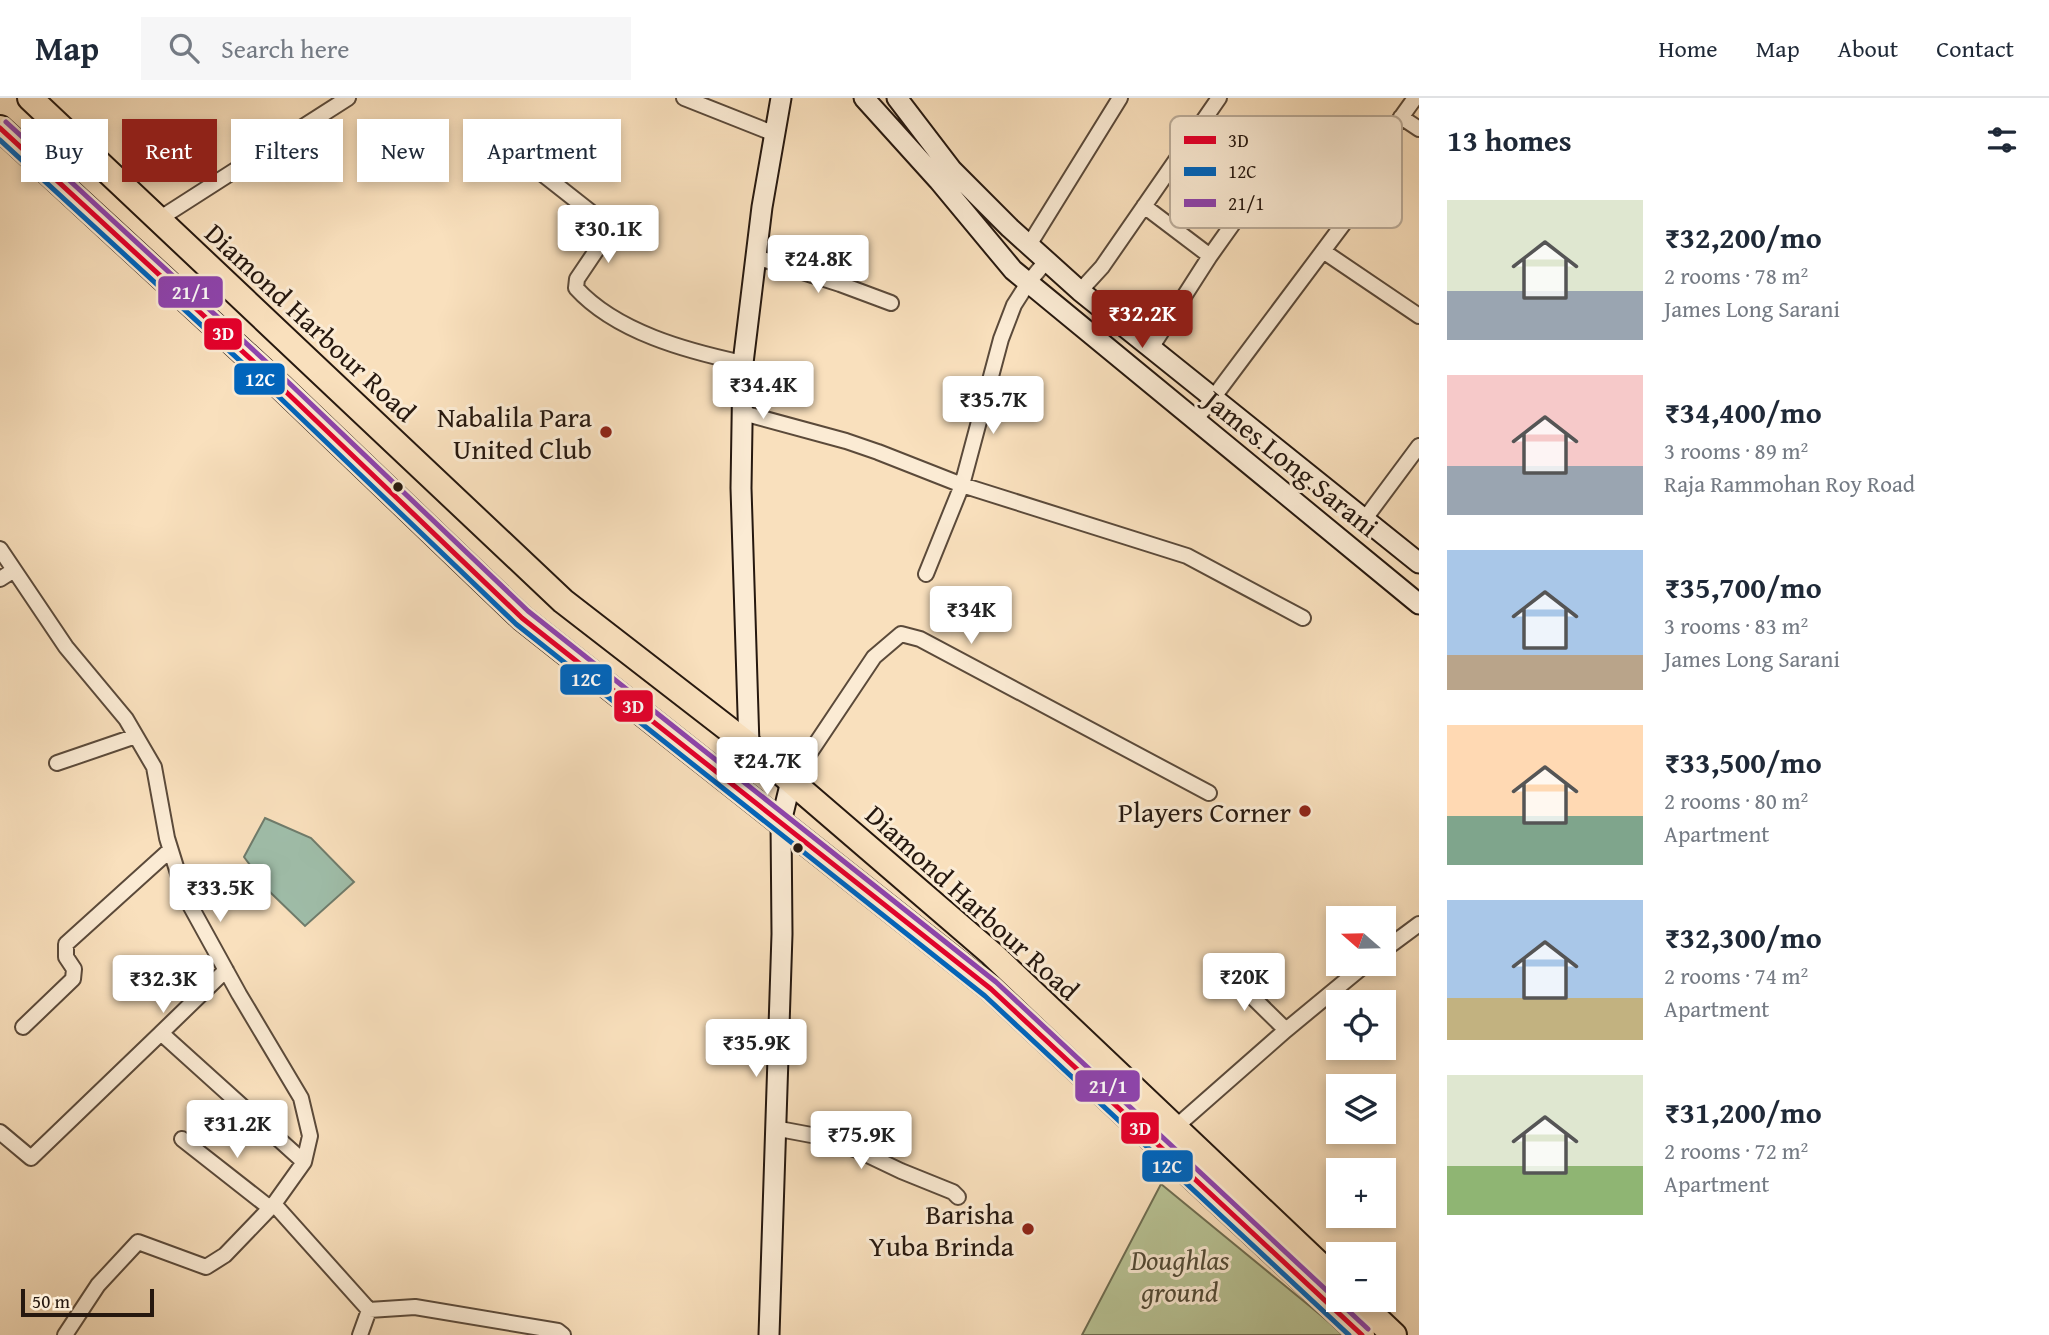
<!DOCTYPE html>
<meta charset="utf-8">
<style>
body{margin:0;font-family:"Gentium Book Plus",serif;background:#f6f6f7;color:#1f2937;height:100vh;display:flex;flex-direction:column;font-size:26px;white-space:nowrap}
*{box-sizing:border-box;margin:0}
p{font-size:23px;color:#747a83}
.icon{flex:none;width:38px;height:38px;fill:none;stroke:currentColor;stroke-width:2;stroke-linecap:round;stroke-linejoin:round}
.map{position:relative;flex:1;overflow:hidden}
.details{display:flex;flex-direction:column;background:#fff;width:630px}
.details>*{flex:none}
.top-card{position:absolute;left:21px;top:21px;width:665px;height:63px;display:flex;gap:14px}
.needle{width:46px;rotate:290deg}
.buttons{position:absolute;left:1326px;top:808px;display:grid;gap:14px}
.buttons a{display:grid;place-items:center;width:70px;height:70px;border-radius:0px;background:#fff;box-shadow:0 4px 10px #0003;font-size:35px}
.scale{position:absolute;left:21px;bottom:18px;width:133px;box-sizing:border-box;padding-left:7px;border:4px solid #26180f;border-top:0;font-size:19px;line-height:24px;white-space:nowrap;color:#26180f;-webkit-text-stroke:5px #fbebd4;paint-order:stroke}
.price{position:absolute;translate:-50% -60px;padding:0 16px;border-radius:7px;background:#fff;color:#222;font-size:23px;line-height:46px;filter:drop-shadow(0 2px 4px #0008)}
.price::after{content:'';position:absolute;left:50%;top:42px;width:21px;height:16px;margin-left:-10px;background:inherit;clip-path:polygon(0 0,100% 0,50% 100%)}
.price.current{background:#8f2418;color:#fff}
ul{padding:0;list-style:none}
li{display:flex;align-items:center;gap:21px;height:175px;padding:0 28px}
li span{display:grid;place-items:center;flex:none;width:196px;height:140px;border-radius:0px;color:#555}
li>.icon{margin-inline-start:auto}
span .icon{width:84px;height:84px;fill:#fffc;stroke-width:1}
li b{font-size:30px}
h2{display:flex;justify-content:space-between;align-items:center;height:84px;padding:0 28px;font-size:30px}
.pill{padding:0 24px;border-radius:0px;background:#fff;box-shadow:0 4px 10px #0003;font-size:24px;line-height:63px}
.pill.current{background:#8f2418;color:#fff}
header{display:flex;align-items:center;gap:42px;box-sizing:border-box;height:98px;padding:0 35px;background:#fff;border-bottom:2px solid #e0e1e3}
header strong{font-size:33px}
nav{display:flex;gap:38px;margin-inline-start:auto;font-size:24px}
.search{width:490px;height:63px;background:#f6f6f7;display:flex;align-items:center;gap:18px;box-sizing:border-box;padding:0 24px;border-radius:0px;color:#747a83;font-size:26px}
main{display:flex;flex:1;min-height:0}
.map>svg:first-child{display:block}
.green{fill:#b8c395;stroke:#6f6e52;stroke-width:2}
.water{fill:#9fbeaa;stroke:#6f7c6c;stroke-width:2}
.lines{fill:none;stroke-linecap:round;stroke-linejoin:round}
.street-casing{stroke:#5b4a3a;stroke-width:18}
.secondary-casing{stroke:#26180f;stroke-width:23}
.highway-casing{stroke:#26180f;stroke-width:28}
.street{stroke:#fbebd4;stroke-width:14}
.secondary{stroke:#fbebd4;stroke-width:19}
.highway{stroke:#f9e0bd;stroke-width:24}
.bus-1-casing{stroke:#fbebd4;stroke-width:10}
.bus-2-casing{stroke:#fbebd4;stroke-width:10}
.bus-3-casing{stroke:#fbebd4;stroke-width:10}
.bus-1{stroke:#e4002b;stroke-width:5}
.bus-2{stroke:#0065bd;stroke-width:5}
.bus-3{stroke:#8e44ad;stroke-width:5}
.poi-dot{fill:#8f2418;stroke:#fbebd4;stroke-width:2.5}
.bus-dot{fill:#26180f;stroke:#fbebd4;stroke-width:2.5}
.labels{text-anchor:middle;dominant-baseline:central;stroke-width:6;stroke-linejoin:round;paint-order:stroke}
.street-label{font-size:28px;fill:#26180f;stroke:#fbebd4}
.poi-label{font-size:28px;fill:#26180f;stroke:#fbebd4;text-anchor:end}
.park-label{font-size:28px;font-style:italic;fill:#524b37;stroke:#fbebd4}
.key{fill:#fbebd4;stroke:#bbac99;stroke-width:2}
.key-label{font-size:19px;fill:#26180f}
.line-badge{stroke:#fbebd4;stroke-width:2.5}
.badge-label{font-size:19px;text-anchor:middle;font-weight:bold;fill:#fff}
</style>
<header>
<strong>Map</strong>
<div class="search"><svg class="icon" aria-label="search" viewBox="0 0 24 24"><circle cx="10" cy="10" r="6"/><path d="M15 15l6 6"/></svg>Search here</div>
<nav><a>Home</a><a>Map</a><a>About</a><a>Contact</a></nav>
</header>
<main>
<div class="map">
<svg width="1419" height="1237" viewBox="0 0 1419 1237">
<rect width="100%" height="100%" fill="#f9e0bd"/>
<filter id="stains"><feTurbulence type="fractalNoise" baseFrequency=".00286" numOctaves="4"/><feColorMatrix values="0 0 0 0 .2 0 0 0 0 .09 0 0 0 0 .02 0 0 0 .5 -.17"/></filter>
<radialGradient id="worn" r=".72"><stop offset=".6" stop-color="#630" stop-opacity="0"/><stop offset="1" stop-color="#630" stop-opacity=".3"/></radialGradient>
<path class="green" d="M1161 1086 1345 1237H1082Z"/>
<path class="water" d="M265 720 311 740 354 784 305 828 271 795 244 759Z"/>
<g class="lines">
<defs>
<path id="street" d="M684 0 775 36
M1401 19 1419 31
M507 48 606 126 609 131 608 135 577 181 576 190C616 234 687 253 743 265
M1144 108 1210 158
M159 121 348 0
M1029 147 1120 0
M1323 153 1419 218
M756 159 840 186 891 205
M840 186 851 146
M1080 193 1102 169 1219 0
M1151 250 1210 158 1279 61
M743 315 846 343 878 354 962 387 1187 458 1303 520
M1195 322 1213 300 1350 117 1356 85 1362 74 1415 0
M1364 422 1419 348
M0 451 66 549 126 621 154 669 167 740 185 798 239 896 301 1000 310 1038 304 1064 274 1106 369 1212
M926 476 962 387 1001 241 1014 207 1028 185 1047 162
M0 481 14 472
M57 665 136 638
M791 683 874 559 901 536 920 541 1209 695
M1384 852 1419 826
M1226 873 1286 932
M23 929 73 881 74 871 66 859V846L170 752
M161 935 226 872
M774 1030 822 1039 857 1052 901 1073 953 1094 958 1099
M0 1034 31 1060 161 935 304 1064
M1170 1034 1286 932 1366 866
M182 1041 270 1110
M369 1212 415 1209 558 1233 563 1237
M65 1237 98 1187 138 1144 206 1169 225 1157 274 1106
M360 1237 369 1212"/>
<path id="secondary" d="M864 0 939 83 1013 172 1419 506
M897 0 952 72 1010 130 1080 193 1419 465
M749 647 741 390 743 265 762 109 781 0
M769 1237 782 836 781 724 791 683"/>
<path id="highway" d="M30 0 563 503 749 647 992 856 1339 1185
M0 30 281 289 522 520 991 891 1362 1237
M1357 1202 1394 1237"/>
</defs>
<use href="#street" class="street-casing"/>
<use href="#secondary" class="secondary-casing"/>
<use href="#highway" class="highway-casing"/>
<use href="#street" class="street"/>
<use href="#secondary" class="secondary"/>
<use href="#highway" class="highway"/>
<defs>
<path id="bus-1" d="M0 30 281 289 522 520 991 891 1362 1237"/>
<path id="bus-2" d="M0 42 275 295 516 526 985 898 1349 1237"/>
<path id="bus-3" d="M6 24 287 283 528 513 996 884 1368 1231"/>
</defs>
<use href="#bus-1" class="bus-1-casing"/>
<use href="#bus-2" class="bus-2-casing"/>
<use href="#bus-3" class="bus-3-casing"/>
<use href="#bus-1" class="bus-1"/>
<use href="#bus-2" class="bus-2"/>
<use href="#bus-3" class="bus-3"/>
</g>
<g class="poi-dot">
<circle cx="606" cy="334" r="7"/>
<circle cx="1305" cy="713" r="7"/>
<circle cx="1028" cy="1131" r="7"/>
</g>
<g class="bus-dot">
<circle cx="398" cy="389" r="6"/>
<circle cx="798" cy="750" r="6"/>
</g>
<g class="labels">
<g class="street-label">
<text transform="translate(311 224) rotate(43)">Diamond Harbour Road</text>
<text transform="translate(1292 365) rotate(39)">James Long Sarani</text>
<text transform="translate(973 804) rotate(42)">Diamond Harbour Road</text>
</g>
<g class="poi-label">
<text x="592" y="318">Nabalila Para<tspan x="592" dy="32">United Club</tspan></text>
<text x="1291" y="713">Players Corner</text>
<text x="1014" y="1115">Barisha<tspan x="1014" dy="32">Yuba Brinda</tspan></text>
</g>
<g class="park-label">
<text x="1180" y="1161">Doughlas<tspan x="1180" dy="32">ground</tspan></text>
</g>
</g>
<rect x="1170" y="18" width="232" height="112" rx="10" class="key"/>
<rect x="1184" y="38" width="32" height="8" fill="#e4002b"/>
<rect x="1184" y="69" width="32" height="9" fill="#0065bd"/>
<rect x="1184" y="101" width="32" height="8" fill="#8e44ad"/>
<g class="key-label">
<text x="1228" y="49">3D</text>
<text x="1228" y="80">12C</text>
<text x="1228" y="112">21/1</text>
</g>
<g class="line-badge">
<rect x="157" y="177" width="67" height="34" rx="7" fill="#8e44ad"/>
<rect x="203" y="219" width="40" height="34" rx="7" fill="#e4002b"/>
<rect x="233" y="264" width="53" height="34" rx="7" fill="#0065bd"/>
<rect x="559" y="565" width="54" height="33" rx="7" fill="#0065bd"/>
<rect x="613" y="591" width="41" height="34" rx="7" fill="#e4002b"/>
<rect x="1074" y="971" width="67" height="34" rx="7" fill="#8e44ad"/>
<rect x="1120" y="1013" width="40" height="34" rx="7" fill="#e4002b"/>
<rect x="1141" y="1051" width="53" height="34" rx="7" fill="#0065bd"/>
</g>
<g class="badge-label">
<text x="191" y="201">21/1</text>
<text x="223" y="242">3D</text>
<text x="260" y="288">12C</text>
<text x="586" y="588">12C</text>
<text x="633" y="615">3D</text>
<text x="1108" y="995">21/1</text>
<text x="1140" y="1037">3D</text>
<text x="1167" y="1075">12C</text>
</g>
<rect width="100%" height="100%" filter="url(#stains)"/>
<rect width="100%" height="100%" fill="url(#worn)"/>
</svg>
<div class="buttons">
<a><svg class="needle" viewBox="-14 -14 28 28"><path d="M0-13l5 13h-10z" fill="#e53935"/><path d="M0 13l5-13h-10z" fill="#747a83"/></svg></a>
<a><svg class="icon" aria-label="locate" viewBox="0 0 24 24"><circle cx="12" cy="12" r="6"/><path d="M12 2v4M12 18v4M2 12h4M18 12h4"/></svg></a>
<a><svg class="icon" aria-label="layers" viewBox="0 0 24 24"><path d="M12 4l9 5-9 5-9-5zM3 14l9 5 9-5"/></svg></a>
<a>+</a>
<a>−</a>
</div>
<div class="scale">50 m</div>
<b class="price" style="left:608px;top:167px">₹30.1K</b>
<b class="price" style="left:818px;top:197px">₹24.8K</b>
<b class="price current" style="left:1142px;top:252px">₹32.2K</b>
<b class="price" style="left:763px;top:323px">₹34.4K</b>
<b class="price" style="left:993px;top:338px">₹35.7K</b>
<b class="price" style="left:971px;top:548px">₹34K</b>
<b class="price" style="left:767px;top:699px">₹24.7K</b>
<b class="price" style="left:220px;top:826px">₹33.5K</b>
<b class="price" style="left:1244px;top:915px">₹20K</b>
<b class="price" style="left:163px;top:917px">₹32.3K</b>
<b class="price" style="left:756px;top:981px">₹35.9K</b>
<b class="price" style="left:237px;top:1062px">₹31.2K</b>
<b class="price" style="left:861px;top:1073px">₹75.9K</b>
<div class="top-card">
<a class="pill">Buy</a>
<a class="pill current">Rent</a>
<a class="pill">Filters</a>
<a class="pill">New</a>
<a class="pill">Apartment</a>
</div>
</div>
<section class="details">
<h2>13 homes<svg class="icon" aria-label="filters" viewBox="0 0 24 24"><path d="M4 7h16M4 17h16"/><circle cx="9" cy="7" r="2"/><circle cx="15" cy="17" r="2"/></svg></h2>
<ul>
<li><span style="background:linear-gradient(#dfe7d0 65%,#9aa5b1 0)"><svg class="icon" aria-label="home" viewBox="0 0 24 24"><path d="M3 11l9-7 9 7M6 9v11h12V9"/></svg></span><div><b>₹32,200/mo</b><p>2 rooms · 78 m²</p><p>James Long Sarani</p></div></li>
<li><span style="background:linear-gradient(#f6c9c9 65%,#9aa5b1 0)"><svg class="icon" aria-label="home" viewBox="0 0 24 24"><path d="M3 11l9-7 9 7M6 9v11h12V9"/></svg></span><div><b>₹34,400/mo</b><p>3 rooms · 89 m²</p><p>Raja Rammohan Roy Road</p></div></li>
<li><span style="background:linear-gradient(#a9c7e8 75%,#b9a48a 0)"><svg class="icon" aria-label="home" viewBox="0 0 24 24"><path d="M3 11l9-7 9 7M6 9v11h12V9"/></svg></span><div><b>₹35,700/mo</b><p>3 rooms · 83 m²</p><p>James Long Sarani</p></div></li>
<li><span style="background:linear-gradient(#ffd9b3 65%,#7fa58c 0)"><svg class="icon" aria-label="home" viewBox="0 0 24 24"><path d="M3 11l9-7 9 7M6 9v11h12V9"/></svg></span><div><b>₹33,500/mo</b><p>2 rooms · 80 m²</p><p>Apartment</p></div></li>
<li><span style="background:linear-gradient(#a9c7e8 70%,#c2b280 0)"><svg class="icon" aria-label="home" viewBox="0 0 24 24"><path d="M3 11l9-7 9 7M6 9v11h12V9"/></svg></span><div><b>₹32,300/mo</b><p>2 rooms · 74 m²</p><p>Apartment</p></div></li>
<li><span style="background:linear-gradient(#dfe7d0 65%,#8fb573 0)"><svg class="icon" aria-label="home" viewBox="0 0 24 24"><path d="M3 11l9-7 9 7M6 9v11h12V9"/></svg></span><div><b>₹31,200/mo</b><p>2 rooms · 72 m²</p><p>Apartment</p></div></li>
</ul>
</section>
</main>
